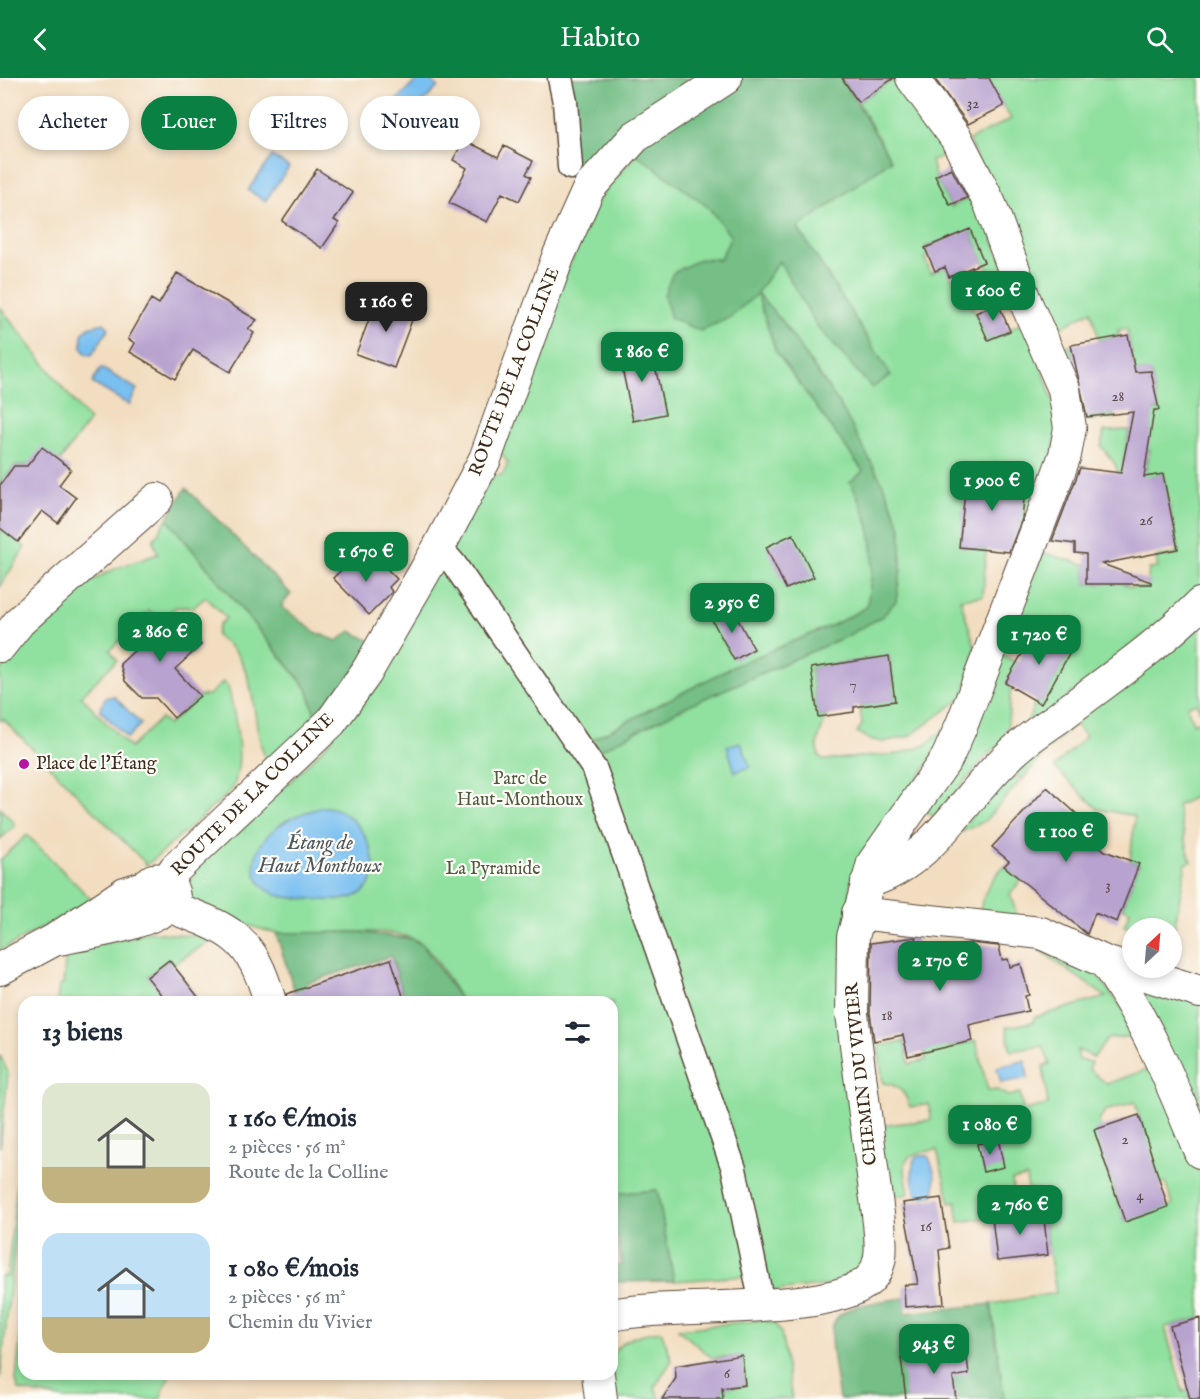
<!DOCTYPE html>
<html lang="fr">
<meta charset="utf-8">
<style>
body{margin:0;font-family:"IM FELL English",serif;background:#f6f6f7;color:#1f2937;height:100vh;display:flex;flex-direction:column;font-size:22px;white-space:nowrap}
*{box-sizing:border-box;margin:0}
p{font-size:20px;color:#747a83}
.icon{flex:none;width:33px;height:33px;fill:none;stroke:currentColor;stroke-width:2;stroke-linecap:round;stroke-linejoin:round}
.map{position:relative;flex:1;overflow:hidden}
.details{position:absolute;left:18px;top:918px;width:600px;height:384px;display:flex;flex-direction:column;background:#fff;border-radius:18px;box-shadow:0 3px 9px #0003}
.details>*{flex:none}
.banner{position:absolute;left:18px;top:18px;width:600px;height:54px;display:flex;gap:12px}
.needle{width:39px;rotate:26deg}
.controls{position:absolute;left:1122px;top:840px;display:grid;gap:12px}
.controls a{display:grid;place-items:center;width:60px;height:60px;border-radius:50%;background:#fff;box-shadow:0 3px 9px #0003;font-size:30px}
.price{position:absolute;translate:-50% -51px;padding:0 14px;border-radius:12px;background:#0b8043;color:#fff;font-size:20px;line-height:39px;filter:drop-shadow(0 2px 3px #0008)}
.price::after{content:'';position:absolute;left:50%;top:36px;width:18px;height:14px;margin-left:-9px;background:inherit;clip-path:polygon(0 0,100% 0,50% 100%)}
.price.active{background:#222;color:#fff}
ul{padding:0;list-style:none}
li{display:flex;align-items:center;gap:18px;height:150px;padding:0 24px}
li span{display:grid;place-items:center;flex:none;width:168px;height:120px;border-radius:18px;color:#555}
li>.icon{margin-inline-start:auto}
span .icon{width:72px;height:72px;fill:#fffc;stroke-width:1}
li b{font-size:26px}
h2{display:flex;justify-content:space-between;align-items:center;height:72px;padding:0 24px;font-size:26px}
.tag{padding:0 21px;border-radius:27px;background:#fff;box-shadow:0 3px 9px #0003;font-size:21px;line-height:54px}
.tag.active{background:#0b8043;color:#fff}
header{display:flex;justify-content:space-between;align-items:center;height:78px;padding:0 24px;background:#0b8043;color:#fff;font-size:27px;font-weight:600}
.map>svg:first-child{display:block}
.green{fill:#90e09f;stroke:#66855e;stroke-width:1.5;fill-rule:evenodd}
.forest{fill:#74be86;stroke:#587452;stroke-width:1.5}
.water{fill:#79bff0;stroke:#5a7487;stroke-width:1.5}
.building{fill:#b8a2cf}
.lines{fill:none;stroke-linecap:round;stroke-linejoin:round}
.pedestrian-casing{stroke:#564536;stroke-width:27}
.minor-casing{stroke:#564536;stroke-width:34}
.pedestrian{stroke:#fff;stroke-width:24}
.minor{stroke:#fff;stroke-width:32}
.poi-dot{fill:#b5179e;stroke:#fdfcf7;stroke-width:2}
.labels{text-anchor:middle;dominant-baseline:central;stroke-width:4.5;stroke-linejoin:round;paint-order:stroke}
.number-label{font-size:15px;fill:#5a484a}
.street-label{font-size:18px;fill:#3b2a1e;stroke:#fdfcf7}
.poi-label{font-size:18px;fill:#3b2a1e;stroke:#fdfcf7;text-anchor:start}
.park-label{font-size:18px;fill:#50583e;stroke:#fdfcf7}
.water-label{font-size:20px;font-style:italic;fill:#4e575d;stroke:#fdfcf7}
</style>
<header><svg class="icon" aria-label="back" viewBox="0 0 24 24"><path d="M15 5l-7 7 7 7"/></svg>Habito<svg class="icon" aria-label="search" viewBox="0 0 24 24"><circle cx="10" cy="10" r="6"/><path d="M15 15l6 6"/></svg></header>
<div class="map">
<svg width="1200" height="1321" viewBox="0 0 1200 1321">
<rect width="100%" height="100%" fill="#fdfcf7"/>
<filter id="ink" filterUnits="userSpaceOnUse"><feTurbulence type="fractalNoise" baseFrequency=".0167" numOctaves="2"/><feDisplacementMap in="SourceGraphic" scale="12" xChannelSelector="R" yChannelSelector="G"/><feConvolveMatrix kernelMatrix="1 2 1 2 8 2 1 2 1" color-interpolation-filters="sRGB"/></filter>
<filter id="wash" filterUnits="userSpaceOnUse"><feTurbulence type="fractalNoise" baseFrequency=".008" numOctaves="4" result="noise"/><feDisplacementMap in="SourceGraphic" scale="24" xChannelSelector="R" yChannelSelector="G"/><feGaussianBlur stdDeviation="1.35" result="paint"/><feColorMatrix in="noise" values="0 0 0 0 0 0 0 0 0 0 0 0 0 0 0 0 0 1.4 0 .05"/><feComposite in="paint" operator="in"/></filter>
<g filter="url(#wash)">
<rect width="100%" height="100%" fill="#f2ddc0"/>
<path class="green" d="M895 0H901L954 73 931 83 935 98 951 129 977 116 1013 214 1004 218 984 184 971 153 925 169 928 178 925 180 931 195 945 189 976 235 988 262 1022 245 1030 251 1061 349 1017 475 1026 402 967 395 960 468 986 472 983 518 960 521 976 571 963 619 910 658 883 664 868 661 857 654 862 647 860 628 895 622 889 578 811 590 818 639 827 638C822 652 810 671 823 682L899 676 926 667 947 648 938 672 863 774 852 799 843 872 866 1178 858 1194 839 1206 766 1214 747 1198 674 1203 657 1112 612 1116V924H462C452 908 437 879 423 867 394 842 310 861 273 854 242 848 216 834 188 819L187 810 201 781 289 705 330 663 491 400 503 396 508 385 500 374 554 222 600 119 652 57 759 148 756 215 779 182 792 202 890 297 797 150 891 82 858 24Z
M988 0H1200V512L1022 656 1036 623 1041 625 1072 571 1037 550 1024 573 1004 561 1041 474 1086 487V506H1101L1102 498 1131 509 1147 510 1149 491 1158 490 1156 479 1177 476 1178 471 1163 396 1122 404 1115 386 1101 368 1104 353 1129 352 1123 386 1146 391 1150 372 1147 371 1140 334 1159 332 1151 294H1135L1127 251 1118 252 1119 258 1099 262 1091 233 1051 255 969 62 1011 41Z
M0 229 89 343 60 383 14 388 0 407Z
M1071 267 1082 339 1113 336 1114 340 1078 343 1058 271Z
M167 441 307 611 317 643 268 686C251 652 259 613 239 579 235 571 223 564 216 557L219 547 226 540 206 519 194 529H176L160 543 149 533 110 572 117 582 81 618 130 670 161 640 168 647 200 618 209 617 223 604 228 608C235 639 246 682 232 712L147 787 3 641 0 643V593C30 557 63 518 106 495 122 487 141 482 158 476L153 463Z
M0 450 25 469 0 509Z
M1200 540V634L1196 625 1187 628 1193 645 1200 642V716L1177 728 1191 784 1186 785 1172 863V850H1133L1124 848 1130 833 1123 829 1139 786 1130 783 1135 738 1098 731 1054 689 1086 658 1075 646 1042 677 1022 702 1009 691Z
M999 575 1017 585 1011 608 1007 656 1001 667 989 675 934 739 925 733 908 755 913 765 896 768Z
M1007 693 1019 704 985 743 958 756Z
M0 730 16 747 0 761Z
M27 757 92 822 0 873V782Z
M1004 788 1021 802 1010 816 1019 844 979 837C982 817 990 802 1004 788Z
M148 854 202 858 212 862 172 887 168 882 148 898 167 924H57L59 908 63 907 66 875Z
M1038 871 1096 895 1142 957 1107 961 1094 979 1077 972 1079 982 1091 984 1089 991 1107 1006 1156 988 1187 1059 1200 1098V1240L1165 1249 1183 1314 1200 1310V1321H1004L991 1226 1056 1215 1039 1111H1028L1026 1099 1012 1102 1013 1112 988 1115 992 1139 959 1144 956 1124 950 1125 937 1072C898 1077 903 1081 909 1116L886 1120 876 1048 931 1042 929 1026 910 1029C905 1014 899 1007 883 1005L878 968 904 963 909 986 926 982 920 945 942 940 948 969 976 963 988 1013 997 1012 1008 1018 1020 1015 1023 1032 1048 1027 1043 988 1050 986 1043 968 1011 973 1006 949 1034 944V939L1106 919ZM1135 1024 1159 1105 1165 1104 1173 1127 1125 1143 1106 1087 1099 1043 1105 1033Z
M1131 902 1200 923V1060Z
M0 977 8 995 0 1070Z
M24 1042V1084L0 1302V1198H7Z
M24 1228V1296H170L160 1321H64L19 1312 16 1302Z
M762 1242 774 1245 781 1254 792 1321H723L722 1310 745 1307 742 1278 712 1280 678 1251Z
M661 1253 672 1282 655 1309 660 1321H609L612 1277C623 1259 642 1255 661 1253Z"/>
<path class="forest" d="M567 0H842L891 82 798 150 891 297 872 310 817 248 779 183 757 215 781 242 839 325 883 406 901 449V491L896 523 883 538 847 558 687 628 600 672 585 665 734 588 835 546 867 529C875 476 877 452 850 404L863 393 776 274 757 216 729 240 700 253 671 240 664 217 673 195 700 181H720L731 159 709 130 616 61 579 101 575 93Z
M186 410 291 516 281 528 315 554 337 563 351 553 375 565 317 643 307 610 167 441Z
M359 854 412 861 423 867 462 924H406L391 878 307 905 313 924H298L276 855Z
M657 1112 674 1203 612 1204V1189L622 1187 617 1158 612 1159V1116Z
M904 1220 906 1235 991 1226 1004 1321H839C828 1241 815 1231 904 1220Z"/>
<path class="water" d="M419 0H429L438 9 410 38 395 24Z
M272 78 289 89 265 123 248 112Z
M104 245 109 250 92 277 86 276 82 270V256L89 249Z
M101 290 137 311 129 327 92 305Z
M114 618 141 646 127 660 100 632 105 620Z
M741 664 750 689 735 694 727 668Z
M323 729C364 727 401 811 346 821 331 824 311 821 296 820 248 819 242 776 277 749 290 738 307 734 323 729Z
M1025 983 1028 1000 1001 1005 997 989Z
M916 1078H928C934 1089 938 1106 933 1118L919 1119C911 1110 910 1089 916 1078Z"/>
<g id="blocks">
<path class="building" d="M842 0H894L858 24Z
M934 0H989L1004 28 968 46Z
M464 62 498 79 504 68 533 83 526 96 531 99 519 123 502 115 487 144 449 125 467 90 453 82Z
M951 90 967 120 950 127 935 98Z
M317 91 353 115 334 142 339 145 322 170 282 143Z
M970 151 984 184 949 199 945 189 935 193 925 170Z
M177 195 257 242 248 251 254 255 230 294 193 272 175 301 130 274 135 265 128 261 151 221 159 226Z
M377 220 415 234 394 290 356 276Z
M998 225 1010 253 988 262 976 235Z
M1128 257 1135 294 1151 293 1159 332H1154L1144 399 1163 396 1178 471 1102 486 1151 504V506H1086V476L1075 475V466L1052 463 1080 390 1121 395 1133 334 1087 339 1071 267Z
M651 268 665 336 633 343 619 275Z
M42 369 71 391 59 407 76 420 58 445 42 433 18 464 0 450V407L14 388H27Z
M967 395 1026 402 1022 441 1009 474 959 469Z
M793 456 814 499 786 511 766 469Z
M358 476 372 490 379 483 397 501 389 509 392 514 369 537 333 500Z
M731 529 754 571 734 582 711 540Z
M149 536 160 549 173 537 201 567 175 591 200 618 174 640 156 620H142L125 603 120 586 135 572 124 560Z
M1037 550 1072 571 1041 626 1005 605Z
M889 578 895 623 854 629V634L818 639 811 590Z
M1047 709 1080 739 1074 745 1105 773 1139 786 1117 844 1095 835 1087 856 1004 788 1009 783 992 769Z
M916 859 918 877 970 865 999 868 1002 882 1008 881 1010 889 1021 886 1029 917 1025 918 1028 933 969 947 972 963 908 978 903 957 874 963 870 935 871 865Z
M391 881 405 924H287L286 916Z
M169 882 185 902 202 924H167L147 899Z
M1139 1037 1168 1129 1125 1144 1094 1052Z
M998 1061 1004 1089 983 1094 977 1066Z
M941 1120 949 1170 939 1172 944 1226 905 1229 904 1207 918 1206 903 1125Z
M1043 1132 1048 1177 997 1183 992 1139Z
M1200 1240V1321H1190L1170 1248Z
M966 1272 969 1296 953 1299 956 1321H906L901 1280Z
M742 1277 745 1307 722 1310 723 1321H662L676 1300 675 1288Z"/>
</g>
</g>
<g filter="url(#ink)">
<use href="#blocks" fill-opacity="0" stroke="#564536" stroke-width="1.5"/>
<g class="lines">
<defs>
<path id="pedestrian" d="M560 0 565 24 570 89
M439 469 454 486 595 692 734 1091 762 1226"/>
<path id="minor" d="M0 568 20 543 157 421
M166 804 175 791 331 644 366 595 439 469 485 381 558 179 589 110 635 59 726 0
M867 804C932 786 963 719 1011 676 1025 662 1042 651 1058 640 1106 603 1157 569 1200 526
M170 829C231 851 252 859 270 924
M858 835 1041 855 1105 884 1200 914
M54 862C80 856 167 845 174 819 173 807 165 800 153 802L144 809 141 820 146 830 161 834
M1105 884C1146 942 1173 1008 1200 1074
M0 891 54 862 125 815 144 809
M612 1237C668 1224 831 1238 869 1202 886 1185 880 1158 878 1136L852 936 853 859 873 785 947 680 962 646 1053 410 1065 377 1070 350 1064 311 1026 225 990 126 956 60 912 0
M598 1296 601 1321"/>
</defs>
<use href="#pedestrian" class="pedestrian-casing"/>
<use href="#minor" class="minor-casing"/>
<use href="#pedestrian" class="pedestrian"/>
<use href="#minor" class="minor"/>
</g>
</g>
<circle class="poi-dot" cx="24" cy="686" r="6"/>
<g class="labels">
<g class="number-label">
<text x="973" y="25">32</text>
<text x="1118" y="318">28</text>
<text x="1146" y="442">26</text>
<text x="853" y="606">7</text>
<text x="1108" y="807">3</text>
<text x="887" y="937">18</text>
<text x="1125" y="1061">2</text>
<text x="1140" y="1117">4</text>
<text x="926" y="1148">16</text>
<text x="727" y="1295">6</text>
</g>
<g class="street-label">
<text transform="translate(515 294) rotate(-69)">ROUTE DE LA COLLINE</text>
<text transform="translate(253 717) rotate(-45)">ROUTE DE LA COLLINE</text>
<text transform="translate(862 996) rotate(-96)">CHEMIN DU VIVIER</text>
</g>
<g class="poi-label">
<text x="36" y="686">Place de l'Étang</text>
</g>
<g class="park-label">
<text x="520" y="701">Parc de<tspan x="520" dy="21">Haut-Monthoux</tspan></text>
<text x="493" y="791">La Pyramide</text>
</g>
<g class="water-label">
<text x="320" y="765">Étang de<tspan x="320" dy="23">Haut Monthoux</tspan></text>
</g>
</g>
</svg>
<div class="controls">
<a><svg class="needle" viewBox="-14 -14 28 28"><path d="M0-13l5 13h-10z" fill="#e53935"/><path d="M0 13l5-13h-10z" fill="#747a83"/></svg></a>
</div>
<b class="price" style="left:993px;top:244px">1 600 €</b>
<b class="price active" style="left:386px;top:255px">1 160 €</b>
<b class="price" style="left:642px;top:305px">1 860 €</b>
<b class="price" style="left:992px;top:434px">1 900 €</b>
<b class="price" style="left:366px;top:505px">1 670 €</b>
<b class="price" style="left:732px;top:556px">2 950 €</b>
<b class="price" style="left:160px;top:585px">2 860 €</b>
<b class="price" style="left:1039px;top:588px">1 720 €</b>
<b class="price" style="left:1066px;top:785px">1 100 €</b>
<b class="price" style="left:940px;top:914px">2 170 €</b>
<b class="price" style="left:990px;top:1078px">1 080 €</b>
<b class="price" style="left:1020px;top:1158px">2 760 €</b>
<b class="price" style="left:934px;top:1297px">943 €</b>
<div class="banner">
<a class="tag">Acheter</a>
<a class="tag active">Louer</a>
<a class="tag">Filtres</a>
<a class="tag">Nouveau</a>
</div>
<section class="details">
<h2>13 biens<svg class="icon" aria-label="filters" viewBox="0 0 24 24"><path d="M4 7h16M4 17h16"/><circle cx="9" cy="7" r="2"/><circle cx="15" cy="17" r="2"/></svg></h2>
<ul>
<li><span style="background:linear-gradient(#dfe7d0 70%,#c2b280 0)"><svg class="icon" aria-label="home" viewBox="0 0 24 24"><path d="M3 11l9-7 9 7M6 9v11h12V9"/></svg></span><div><b>1 160 €/mois</b><p>2 pièces · 56 m²</p><p>Route de la Colline</p></div></li>
<li><span style="background:linear-gradient(#bfe0f5 70%,#c2b280 0)"><svg class="icon" aria-label="home" viewBox="0 0 24 24"><path d="M3 11l9-7 9 7M6 9v11h12V9"/></svg></span><div><b>1 080 €/mois</b><p>2 pièces · 56 m²</p><p>Chemin du Vivier</p></div></li>
</ul>
</section>
</div>
